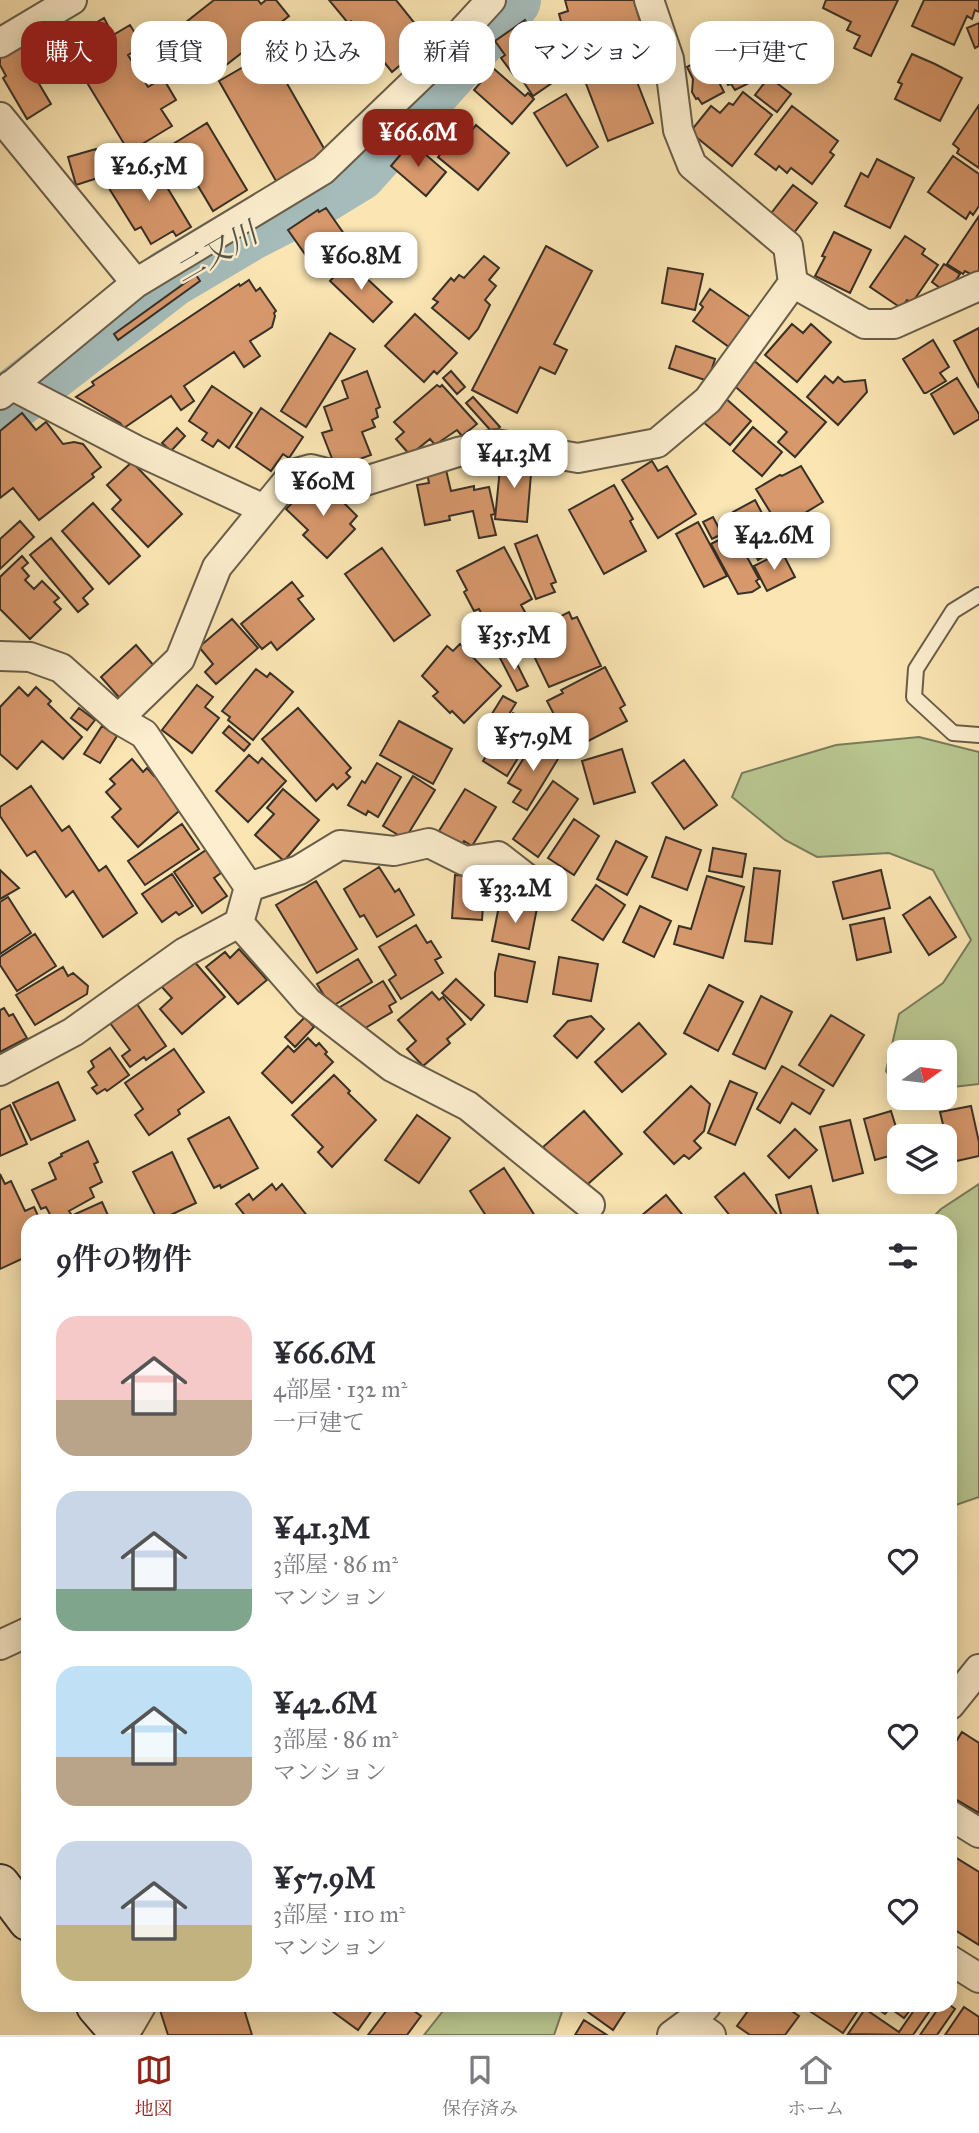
<!DOCTYPE html>
<html lang="ja">
<meta charset="utf-8">
<style>
body{margin:0;font-family:"IM FELL Great Primer","Noto Serif JP",serif;background:#f2f2f3;color:#2b2b33;height:100vh;display:flex;flex-direction:column;font-size:26px;white-space:nowrap}
*{box-sizing:border-box;margin:0}
p{font-size:23px;color:#7c7c81}
.icon{flex:none;width:38px;height:38px;fill:none;stroke:currentColor;stroke-width:2;stroke-linecap:round;stroke-linejoin:round}
.map{position:relative;flex:1;overflow:hidden}
.sheet{position:absolute;left:21px;top:1214px;width:936px;height:798px;display:flex;flex-direction:column;background:#fff;border-radius:21px;box-shadow:0 4px 18px #0003}
.sheet>*{flex:none}
.banner{position:absolute;left:21px;top:21px;width:938px;height:63px;display:flex;gap:14px}
.needle{width:46px;rotate:76deg}
.controls{position:absolute;left:887px;top:1040px;display:grid;gap:14px}
.controls a{display:grid;place-items:center;width:70px;height:70px;border-radius:14px;background:#fff;box-shadow:0 4px 18px #0003;font-size:35px}
.price{position:absolute;translate:-50% -60px;padding:0 16px;border-radius:14px;background:#fff;color:#222;font-size:23px;line-height:46px;filter:drop-shadow(0 2px 4px #0008)}
.price::after{content:'';position:absolute;left:50%;top:42px;width:21px;height:16px;margin-left:-10px;background:inherit;clip-path:polygon(0 0,100% 0,50% 100%)}
.price.current{background:#8f2418;color:#fff}
ul{padding:0;list-style:none}
li{display:flex;align-items:center;gap:21px;height:175px;padding:0 35px}
li span{display:grid;place-items:center;flex:none;width:196px;height:140px;border-radius:21px;color:#555}
li>.icon{margin-inline-start:auto}
span .icon{width:84px;height:84px;fill:#fffc;stroke-width:1}
li b{font-size:30px}
h2{display:flex;justify-content:space-between;align-items:center;height:84px;padding:0 35px;font-size:30px}
.tag{padding:0 24px;border-radius:21px;background:#fff;box-shadow:0 4px 18px #0003;font-size:24px;line-height:63px}
.tag.current{background:#8f2418;color:#fff}
.menu{display:flex;justify-content:space-around;align-items:center;height:98px;border-top:2px solid #e1e1e2;background:#fff;font-size:19px;color:#7c7c81}
.menu a{display:grid;justify-items:center;gap:4px}
.menu .current{color:#8f2418}
.map>svg:first-child{display:block}
.green{fill:#b9c690;stroke:#797c5c;stroke-width:2}
.lines{fill:none;stroke-linecap:round;stroke-linejoin:round}
.river{stroke:#a5bcba;stroke-width:60}
.building{fill:#d7986c;stroke:#393127;stroke-width:2}
.lane-casing{stroke:#695e4a;stroke-width:18}
.street-casing{stroke:#695e4a;stroke-width:32}
.secondary-casing{stroke:#393127;stroke-width:42}
.lane{stroke:#fceece;stroke-width:14}
.street{stroke:#fceece;stroke-width:28}
.secondary{stroke:#fceece;stroke-width:38}
.labels{text-anchor:middle;dominant-baseline:central;stroke-width:5;stroke-linejoin:round;paint-order:stroke}
.water-label{font-size:30px;font-style:italic;fill:#54544c;stroke:#fceece}
</style>
<div class="map">
<svg width="979" height="2035" viewBox="0 0 979 2035">
<rect width="100%" height="100%" fill="#fae5b3"/>
<filter id="stains"><feTurbulence type="fractalNoise" baseFrequency=".00286" numOctaves="4"/><feColorMatrix values="0 0 0 0 .2 0 0 0 0 .09 0 0 0 0 .02 0 0 0 .5 -.17"/></filter>
<radialGradient id="worn" r=".72"><stop offset=".6" stop-color="#630" stop-opacity="0"/><stop offset="1" stop-color="#630" stop-opacity=".3"/></radialGradient>
<path class="green" d="M919 737 979 752V1084L945 1088V1052H900L899 1089 886 1071 899 1014 943 983 971 940 933 870 889 853 817 857 785 840 732 797 742 773 836 745Z
M979 1184V1497L950 1507V1222L929 1221 941 1209Z
M447 2006H564L554 2035H424Z"/>
<g class="lines">
<path class="river" d="M0 410 170 278 249 231 321 194 357 172 511 0"/>
</g>
<path class="building" d="M214 0H258L261 4 266 0H276L289 16 212 76 176 30Z
M329 0H396L429 41 392 72 351 21 348 23Z
M565 0H634L646 42 572 62 559 14 568 11Z
M826 0H898L871 56 854 48 860 36 847 30 851 22 823 8Z
M924 0H979V12L975 10 972 19 967 16 954 45 912 26Z
M104 18 113 35 130 25 143 46 128 55 148 87 163 78 176 100 161 109 172 126 129 152 63 43Z
M525 20 533 32 538 28 551 47 547 49 567 78 558 79 533 96 521 78 519 79 514 72 513 74 501 58 505 55 495 41Z
M979 23V46L975 48 967 28Z
M35 33 50 59 31 70 51 104 27 119 3 78 6 76 0 65V54Z
M761 34 777 64 755 76 740 45Z
M737 47 755 80 735 90 731 84 728 85 714 59Z
M656 49 661 61 636 71 631 58Z
M269 52 326 152 276 181 219 81Z
M912 54 935 64 962 78 940 121 895 99 902 84 898 82Z
M706 57 724 92 702 104 698 98 696 99 692 92 693 79 687 67Z
M630 64 653 123 608 141 585 81Z
M493 68 525 96 528 93 534 99 512 124 474 90Z
M769 77 791 94 777 112 755 95Z
M743 92 772 115 732 166 690 132 711 106 720 113 729 103 733 105Z
M566 94 598 147 567 166 534 113Z
M979 105V168L957 153 959 149 953 144Z
M792 106 838 141 830 152 834 155 812 184 791 168 787 173 779 166 776 170 755 154Z
M207 123 247 190 213 211 173 144Z
M476 125 509 153 478 190 438 157 453 139 460 146Z
M411 142 446 172 426 196 391 166Z
M96 149 104 176 76 185 68 157Z
M953 156 979 174V206L973 215 970 212 966 219 928 192Z
M150 159 191 227 176 236 173 231 151 244 141 227 135 230 107 185Z
M877 159 914 178 890 228 845 206 861 173 868 177Z
M793 185 817 203 793 234 769 216Z
M326 208 349 241 335 251 337 255 318 268 316 265 314 267 288 230 318 210 319 212Z
M979 216V272L976 277 965 271 963 274 947 264Z
M834 232 871 250 850 293 815 276 825 257 822 256Z
M905 236 925 249 922 254 938 265 912 303 907 300 901 308 870 287Z
M546 246 592 271 554 344 567 350 555 374 540 367 517 413 472 390Z
M484 256 499 268 489 280 496 286 485 300 490 305 478 329 469 339 432 308 438 302 433 299 451 278 454 281 459 275 464 278Z
M348 261 392 302 373 322 330 281Z
M944 264 960 274 947 293 932 282Z
M668 268 703 274 695 310 662 303Z
M196 275 200 281 118 340 114 334Z
M249 280 256 291 260 288 276 311 274 313 275 316 272 327 250 341 260 356 244 367 234 352 184 386 194 401 181 410 171 396 124 428 120 423 76 397 94 385 92 382 239 284 240 286Z
M710 289 750 317 729 347 693 321 703 307 700 304Z
M415 314 457 353 437 374 434 371 424 382 385 346Z
M792 324 803 333 811 324 831 342 797 382 765 355Z
M979 328V388L954 341Z
M330 333 355 349 306 427 281 411Z
M933 340 949 367 940 373 946 381 926 393H924L903 359Z
M676 346 715 359 708 381 669 368Z
M751 358 826 422 795 457 778 442 787 432 730 382Z
M367 371 380 407 376 409 378 417 372 420 375 427 362 432 371 455 340 466H335L322 433 332 430 324 407 348 398 342 381Z
M451 371 465 387 457 394 443 378Z
M825 376 833 383 838 377 844 382 865 380 867 392 838 425 807 397Z
M957 378 979 414V419L954 434 931 394Z
M437 385 440 387 442 385 477 424 462 436 457 430 435 445 430 439 410 455 396 439 404 432 394 422Z
M212 386 252 413 229 448 218 440 213 447 202 440 207 433 189 421Z
M723 396 751 421 730 445 702 421Z
M473 397 500 427 493 433 466 403Z
M261 408 303 437 289 458 283 454 271 471 236 447Z
M22 413 36 430 46 422 63 444 74 442 83 444 101 467 92 474 94 477 39 520 13 488 0 498V431Z
M753 427 782 452 762 476 733 451Z
M177 428 185 436 171 451 162 443Z
M501 458 532 462 527 522 495 519Z
M652 461 658 471 667 466 696 514 658 538 622 480Z
M132 462 182 514 148 547 112 509 121 500 107 485Z
M801 466 823 502 780 528 756 489 780 475 782 476Z
M446 470 451 491 474 486V490L489 487 495 514 491 515 496 535 479 538 473 511 449 516 450 520 425 525 417 485 429 483 427 473Z
M315 480 335 502 339 498 357 516 350 524 355 529 327 558 303 535 308 530 286 509Z
M614 485 633 519 630 521 646 551 604 574 569 510Z
M755 500 780 547 758 560 733 512Z
M93 503 140 556 109 584 62 531Z
M713 517 722 534 712 539 703 522Z
M20 521 34 537 0 569V539Z
M698 522 727 576 704 587 676 534Z
M730 534 735 544 739 542 759 579 756 581 760 587 752 592 738 594 711 544Z
M537 535 556 582 551 584 555 592 536 599 515 544Z
M51 538 93 589 83 598 88 604 78 612 30 555Z
M504 547 532 599 521 605 532 624 498 643 479 609 474 611 464 592 467 590 457 571Z
M382 548 430 615 394 641 345 574Z
M782 552 795 577 767 591 754 566Z
M22 556 28 563 22 568 29 576 25 580 34 589 42 581 59 598 54 602 61 609 30 639 0 609V577Z
M292 582 303 596 298 599 314 619 277 650 271 642 262 649 241 624Z
M569 612 572 619 577 617 601 666 549 687 532 652 536 651 534 645 543 640 537 628Z
M232 619 258 648 216 684 205 672 213 664 199 647Z
M460 644 501 686 464 723 452 711 450 713 433 696 438 692 422 676 447 646 453 651Z
M136 645 155 667 124 703 101 677Z
M511 652 528 686 517 691 500 658Z
M605 667 625 705 620 708 627 721 565 753 555 733 562 730 547 701 563 693 561 690Z
M256 669 267 677 270 673 293 692 253 740 228 720 230 717 222 711Z
M197 685 213 697 205 707 219 718 192 753 162 730Z
M19 687 28 696 36 687 51 701 48 704 82 737 63 759 42 741 17 769 0 754V707Z
M503 696 516 703 493 740 480 733Z
M79 708 95 720 87 730 71 718Z
M298 708 351 768 346 773 350 777 337 789 333 784 316 801 262 739Z
M513 713 537 727 507 776 483 761Z
M399 721 452 749 433 784 380 755Z
M102 726 117 736 100 763 84 754Z
M229 726 250 744 244 751 223 733Z
M534 742 545 750 548 746 561 754 527 810 513 802 521 790 508 783Z
M622 749 635 792 594 804 582 761Z
M249 755 258 763 262 758 286 781 248 822 216 791Z
M132 759 143 772 147 768 154 776 157 773 182 802 176 807 179 811 138 847 112 817 121 809 106 792 115 784 110 779Z
M684 760 717 805 684 829 652 783Z
M377 763 401 777 378 817 368 811 366 815 348 805 362 781 365 783Z
M413 776 435 790 405 839 383 826Z
M553 781 578 799 538 857 513 839Z
M31 786 62 831 69 826 99 871 106 866 137 913 103 937 73 891 66 897 35 851 27 856 0 816V807Z
M283 789 319 820 284 861 255 835 274 814 267 808Z
M465 789 496 807 472 846 464 841 461 845 439 831Z
M574 819 599 836 574 875 548 858Z
M182 824 199 849 145 885 128 861Z
M666 837 701 850 687 890 652 877Z
M616 841 647 857 627 895 597 879Z
M713 848 746 854 742 877 709 871Z
M206 850 221 873 214 878 227 896 202 913 174 872Z
M379 867 395 892 399 889 414 915 377 937 364 915 360 917 344 889Z
M754 868 780 871 772 944 745 941Z
M0 870 19 888 0 899Z
M881 870 890 908 843 919 833 882Z
M172 874 193 906 179 915 176 912 162 922 142 894Z
M455 875 485 877 482 920 452 918Z
M707 876 744 887 723 958 674 944 679 926 691 929Z
M316 881 357 949 317 973 276 905Z
M596 885 625 905 603 940 572 920Z
M8 897 31 933 0 954V902Z
M930 897 956 937 929 955 903 915Z
M500 901 537 908 529 949 492 941Z
M640 906 671 921 654 957 623 942Z
M884 918 891 952 857 960 850 925Z
M416 925 427 943 431 941 441 957 435 960 443 973 401 999 389 980 396 975 379 947Z
M35 934 56 966 17 991 0 965V957Z
M239 949 267 980 238 1004 206 967 225 952 230 958Z
M499 954 535 962 527 1002 495 996V973Z
M559 957 598 964 591 1001 553 994Z
M192 959 225 997 182 1034 160 1009 172 998 161 986Z
M358 959 372 982 331 1007 317 984Z
M63 967 68 976 73 973 88 986 87 994 35 1025 16 995Z
M456 979 484 1005 471 1020 442 993Z
M383 981 396 1002 389 1006 392 1012 357 1033 340 1007Z
M709 985 743 1002 718 1051 684 1033Z
M432 992 439 1000 443 997 465 1024 447 1039 450 1043 423 1066 407 1049 416 1041 398 1020Z
M761 996 792 1012 765 1069 733 1054Z
M137 1004 166 1046 146 1060 144 1057 130 1067 122 1056 130 1050 110 1023Z
M4 1008 9 1016 13 1014 27 1038 0 1052V1010Z
M831 1015 864 1035 833 1086 799 1065Z
M591 1016 604 1029 577 1058 554 1036 568 1021Z
M305 1017 314 1027 295 1047 285 1037Z
M639 1023 666 1054 622 1092 595 1062Z
M308 1038 316 1046 319 1043 327 1052 325 1054 333 1062 292 1103 262 1073 288 1046 294 1052Z
M110 1048 129 1075 107 1091 105 1089 97 1094 92 1088 97 1085 88 1072 94 1067 91 1061Z
M174 1049 204 1092 178 1110 180 1114 149 1135 135 1115 143 1109 125 1083Z
M782 1066 824 1090 810 1114 792 1103 780 1123 757 1109Z
M334 1075 350 1091 348 1093 376 1120 332 1167 318 1152 323 1147 292 1115Z
M730 1081 757 1093 735 1145 708 1133Z
M58 1082 75 1120 31 1140 13 1103Z
M691 1086 710 1104 704 1131 694 1141 701 1148 689 1159 684 1155 674 1164 644 1132Z
M10 1105 27 1144 0 1156V1110Z
M971 1106 979 1142V1156L952 1162 940 1112Z
M584 1111 622 1154 581 1190 543 1147Z
M891 1111 900 1140V1153L875 1160 864 1119Z
M417 1115 450 1138 419 1183 385 1160Z
M229 1117 258 1168 221 1188 220 1185 214 1188 188 1139Z
M850 1120 863 1173 833 1181 820 1127Z
M795 1129 817 1150 789 1178 768 1156Z
M88 1141 98 1162 94 1164 102 1182 90 1188 94 1197 69 1211 71 1214 54 1222 46 1207 41 1209 32 1190 56 1179 49 1163 62 1156 61 1154Z
M172 1152 196 1203 158 1221 133 1172Z
M504 1168 539 1222H490L470 1191Z
M744 1173 773 1209 781 1220 780 1222H735L715 1197Z
M0 1174 5 1184 11 1181 25 1211 34 1207 41 1222H28V1256L0 1269Z
M272 1184 276 1190 282 1184 312 1222H250L236 1204 249 1194 253 1200Z
M811 1186 820 1222H783L776 1195Z
M666 1195 686 1219 684 1222H634Z
M102 1202 111 1222H63L62 1220Z
M962 1732 979 1743V1813L950 1796V1751Z
M950 1854 979 1872V1945L950 1927Z
M950 2005 955 2009 937 2035H920L940 2006Z
M163 2006H243L252 2035H168L159 2007Z
M325 2006H375L358 2030Z
M390 2006H407L421 2016 407 2035H368Z
M593 2006H620L626 2010 613 2030 588 2012Z
M746 2006H784L799 2016 785 2035H750L737 2026 750 2008Z
M802 2006H848L857 2012 843 2033Z
M873 2006H913L904 2018 890 2008 885 2014Z
M917 2006H933L913 2035 848 2034 865 2009 899 2032Z
M964 2007 979 2017V2035H945Z
M584 2020 607 2035H575Z"/>
<g class="lines">
<defs>
<path id="lane" d="M979 595 953 611 916 669 914 697 953 733 979 735"/>
<path id="street" d="M0 43 72 0
M0 117 136 283
M793 283 865 324H894L979 286
M11 385 136 450 264 509
M0 395 136 283 323 170 426 71 491 0
M0 656 30 657 61 668 118 719 144 734 249 887 239 923 185 952 73 1032 0 1071
M118 719 180 659 217 567 293 474 311 469 362 482 458 452 496 444 578 458 657 443 708 400 793 283 788 246 692 165 678 130 669 59 649 0
M249 887 299 870 340 845 394 851 429 843 465 861 498 856 534 884
M239 923 308 1002 392 1067 468 1106 590 1205
M0 1645 28 1632
M950 1705 979 1669
M950 1815 979 1833
M950 1960 979 1978
M691 2021 711 2035
M124 2035 141 2006
M672 2035 691 2021 706 2006"/>
<path id="secondary" d="M0 1884 28 1921
M96 2006 121 2035"/>
</defs>
<use href="#lane" class="lane-casing"/>
<use href="#street" class="street-casing"/>
<use href="#secondary" class="secondary-casing"/>
<use href="#lane" class="lane"/>
<use href="#street" class="street"/>
<use href="#secondary" class="secondary"/>
</g>
<g class="labels">
<g class="water-label">
<text transform="translate(216 253) rotate(-30)">二又川</text>
</g>
</g>
<rect width="100%" height="100%" filter="url(#stains)"/>
<rect width="100%" height="100%" fill="url(#worn)"/>
</svg>
<div class="controls">
<a><svg class="needle" viewBox="-14 -14 28 28"><path d="M0-13l5 13h-10z" fill="#e53935"/><path d="M0 13l5-13h-10z" fill="#7c7c81"/></svg></a>
<a><svg class="icon" aria-label="layers" viewBox="0 0 24 24"><path d="M12 4l9 5-9 5-9-5zM3 14l9 5 9-5"/></svg></a>
</div>
<b class="price current" style="left:418px;top:169px">¥66.6M</b>
<b class="price" style="left:149px;top:203px">¥26.5M</b>
<b class="price" style="left:361px;top:292px">¥60.8M</b>
<b class="price" style="left:514px;top:490px">¥41.3M</b>
<b class="price" style="left:323px;top:518px">¥60M</b>
<b class="price" style="left:774px;top:572px">¥42.6M</b>
<b class="price" style="left:514px;top:672px">¥35.5M</b>
<b class="price" style="left:533px;top:773px">¥57.9M</b>
<b class="price" style="left:515px;top:925px">¥33.2M</b>
<div class="banner">
<a class="tag current">購入</a>
<a class="tag">賃貸</a>
<a class="tag">絞り込み</a>
<a class="tag">新着</a>
<a class="tag">マンション</a>
<a class="tag">一戸建て</a>
</div>
<section class="sheet">
<h2>9件の物件<svg class="icon" aria-label="filters" viewBox="0 0 24 24"><path d="M4 7h16M4 17h16"/><circle cx="9" cy="7" r="2"/><circle cx="15" cy="17" r="2"/></svg></h2>
<ul>
<li><span style="background:linear-gradient(#f6c9c9 60%,#b9a48a 0)"><svg class="icon" aria-label="home" viewBox="0 0 24 24"><path d="M3 11l9-7 9 7M6 9v11h12V9"/></svg></span><div><b>¥66.6M</b><p>4部屋 · 132 m²</p><p>一戸建て</p></div><svg class="icon" aria-label="heart" viewBox="0 0 24 24"><path d="M12 20l-8-8c-3-5 5-10 8-4 3-6 11-1 8 4z"/></svg></li>
<li><span style="background:linear-gradient(#c9d6e8 70%,#7fa58c 0)"><svg class="icon" aria-label="home" viewBox="0 0 24 24"><path d="M3 11l9-7 9 7M6 9v11h12V9"/></svg></span><div><b>¥41.3M</b><p>3部屋 · 86 m²</p><p>マンション</p></div><svg class="icon" aria-label="heart" viewBox="0 0 24 24"><path d="M12 20l-8-8c-3-5 5-10 8-4 3-6 11-1 8 4z"/></svg></li>
<li><span style="background:linear-gradient(#bfe0f5 65%,#b9a48a 0)"><svg class="icon" aria-label="home" viewBox="0 0 24 24"><path d="M3 11l9-7 9 7M6 9v11h12V9"/></svg></span><div><b>¥42.6M</b><p>3部屋 · 86 m²</p><p>マンション</p></div><svg class="icon" aria-label="heart" viewBox="0 0 24 24"><path d="M12 20l-8-8c-3-5 5-10 8-4 3-6 11-1 8 4z"/></svg></li>
<li><span style="background:linear-gradient(#c9d6e8 60%,#c2b280 0)"><svg class="icon" aria-label="home" viewBox="0 0 24 24"><path d="M3 11l9-7 9 7M6 9v11h12V9"/></svg></span><div><b>¥57.9M</b><p>3部屋 · 110 m²</p><p>マンション</p></div><svg class="icon" aria-label="heart" viewBox="0 0 24 24"><path d="M12 20l-8-8c-3-5 5-10 8-4 3-6 11-1 8 4z"/></svg></li>
</ul>
</section>
</div>
<nav class="menu">
<a class="current"><svg class="icon" aria-label="map" viewBox="0 0 24 24"><path d="M3 6l6-2 6 2 6-2v14l-6 2-6-2-6 2zM9 4v14M15 6v14"/></svg>地図</a>
<a><svg class="icon" aria-label="saved" viewBox="0 0 24 24"><path d="M7 4h10v16l-5-4-5 4z"/></svg>保存済み</a>
<a><svg class="icon" aria-label="home" viewBox="0 0 24 24"><path d="M3 11l9-7 9 7M6 9v11h12V9"/></svg>ホーム</a>
</nav>
